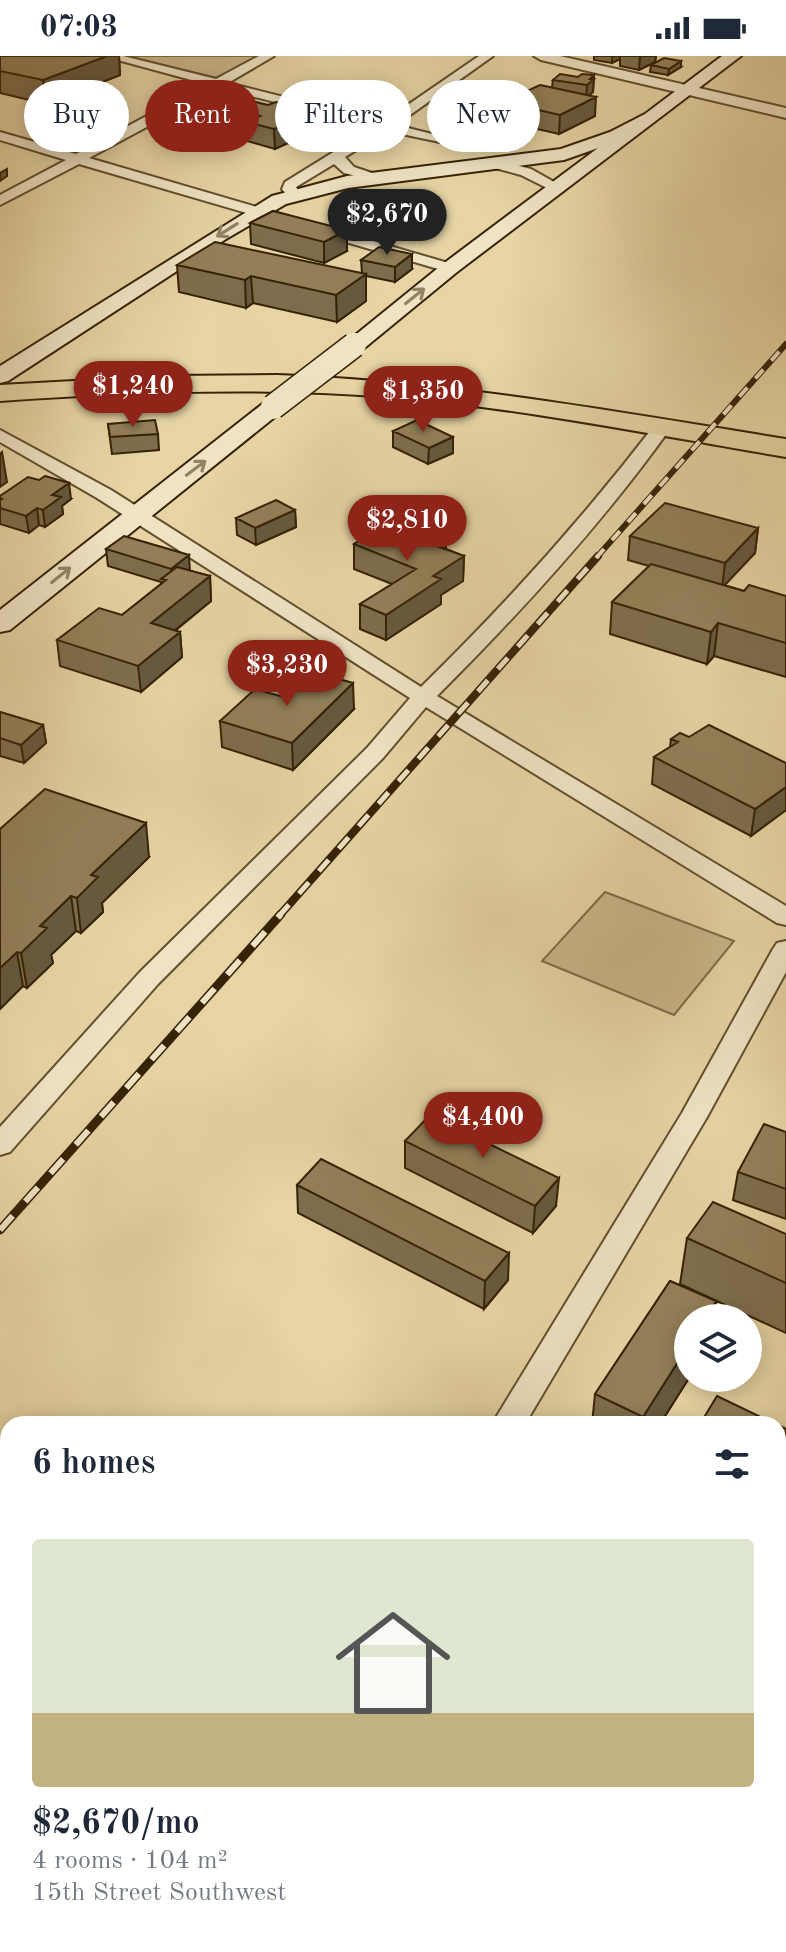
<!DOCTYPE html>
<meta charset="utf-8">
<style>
body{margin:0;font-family:"Old Standard TT",serif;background:#f2f2f3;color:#1f2937;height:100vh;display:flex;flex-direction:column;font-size:30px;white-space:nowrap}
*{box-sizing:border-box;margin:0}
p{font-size:26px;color:#747a83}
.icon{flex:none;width:44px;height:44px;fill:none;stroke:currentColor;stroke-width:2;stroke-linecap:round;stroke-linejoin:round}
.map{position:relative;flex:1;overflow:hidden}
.details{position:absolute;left:0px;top:1360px;width:786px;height:536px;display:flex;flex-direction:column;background:#fff;border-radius:24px 24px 0 0;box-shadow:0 4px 20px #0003}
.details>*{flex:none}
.top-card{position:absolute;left:24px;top:24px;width:738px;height:72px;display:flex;gap:16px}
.tools{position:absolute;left:674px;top:1248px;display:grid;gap:16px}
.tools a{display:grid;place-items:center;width:88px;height:88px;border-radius:50%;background:#fff;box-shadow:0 4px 20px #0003;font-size:40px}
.price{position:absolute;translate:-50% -68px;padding:0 18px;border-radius:28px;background:#8f2418;color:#fff;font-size:26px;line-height:52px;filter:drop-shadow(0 2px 4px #0008)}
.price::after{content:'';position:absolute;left:50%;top:48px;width:24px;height:18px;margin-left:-12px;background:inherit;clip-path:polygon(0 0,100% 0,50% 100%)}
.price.active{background:#222;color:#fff}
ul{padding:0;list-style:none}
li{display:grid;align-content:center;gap:16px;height:424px;padding:0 32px}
li span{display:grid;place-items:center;height:248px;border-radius:8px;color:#555}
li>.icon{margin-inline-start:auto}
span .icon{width:144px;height:144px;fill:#fffc;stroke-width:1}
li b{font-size:34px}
h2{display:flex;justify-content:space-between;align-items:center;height:96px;padding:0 32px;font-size:34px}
.tag{padding:0 28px;border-radius:36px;background:#fff;box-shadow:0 4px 20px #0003;font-size:28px;line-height:72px}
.tag.active{background:#8f2418;color:#fff}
.status{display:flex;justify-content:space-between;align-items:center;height:56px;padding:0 40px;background:#fff;direction:ltr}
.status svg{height:22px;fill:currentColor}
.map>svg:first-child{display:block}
.green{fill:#c8b689;stroke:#7f6c47;stroke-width:2}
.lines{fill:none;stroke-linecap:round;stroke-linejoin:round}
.minor-casing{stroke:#624f2d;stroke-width:4}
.tertiary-casing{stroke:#624f2d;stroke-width:4}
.secondary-casing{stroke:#362305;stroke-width:4}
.trunk-casing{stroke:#362305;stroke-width:4}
.minor{fill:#efe3c4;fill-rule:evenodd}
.tertiary{fill:#efe3c4;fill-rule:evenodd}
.secondary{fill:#efe3c4;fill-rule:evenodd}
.trunk{fill:#e6d4a4;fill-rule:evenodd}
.rail-far2-casing{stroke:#362305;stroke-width:6}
.rail-far1-casing{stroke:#362305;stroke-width:8}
.rail-casing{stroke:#362305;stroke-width:9}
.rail-far2{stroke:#efe3c4;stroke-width:4;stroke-dasharray:12;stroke-linecap:butt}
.rail-far1{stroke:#efe3c4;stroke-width:5;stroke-dasharray:15;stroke-linecap:butt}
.rail{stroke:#efe3c4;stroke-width:6;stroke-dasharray:19;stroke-linecap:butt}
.secondary-bridge-casing{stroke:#362305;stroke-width:27;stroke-linecap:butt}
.secondary-bridge{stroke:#efe3c4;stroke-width:24}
.wall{fill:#7e6d4c;stroke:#362305;stroke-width:2}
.shaded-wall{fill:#66593e;stroke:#362305;stroke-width:2}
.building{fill:#927f58;stroke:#362305;stroke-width:2}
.oneway{stroke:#928364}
</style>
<div class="status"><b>07:03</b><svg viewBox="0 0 49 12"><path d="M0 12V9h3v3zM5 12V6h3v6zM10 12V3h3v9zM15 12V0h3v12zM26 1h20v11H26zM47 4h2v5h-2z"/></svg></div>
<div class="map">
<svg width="786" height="1896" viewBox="0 0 786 1896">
<rect width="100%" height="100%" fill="#e6d4a4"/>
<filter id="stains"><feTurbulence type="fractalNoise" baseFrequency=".0025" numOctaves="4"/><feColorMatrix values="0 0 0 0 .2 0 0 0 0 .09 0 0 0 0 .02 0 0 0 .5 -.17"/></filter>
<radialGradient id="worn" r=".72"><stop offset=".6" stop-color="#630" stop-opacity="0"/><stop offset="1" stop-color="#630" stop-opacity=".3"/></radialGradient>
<path class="green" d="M127 0H260L220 23Z
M605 836 734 885 674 959 542 905Z"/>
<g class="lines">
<defs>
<path id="minor" d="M103 0H123L216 23 259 0H274L228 27 383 66 479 0H493L396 69 440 80V86L387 75 345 101 354 111 381 120V126L344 117 334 108 296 131 301 139 299 142H289L282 133 285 126 374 71 219 32 89 102 455 209 458 212 455 215H445L79 108 0 149V139L66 104 0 84V76L76 98 206 28Z
M500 105 531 113 563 131 551 134 521 119 495 112V106Z
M663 365 672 370C603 467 521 556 437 640L786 850V869L777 867 426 651 383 702 158 928 10 1096 0 1099V1071L140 916 367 692 410 642 97 442 0 386V374L111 434 421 631C506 548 585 460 657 366Z
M786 885V916L707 1061 525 1368H492L682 1057 773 893 777 887Z
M0 1757 8 1760V1801L0 1798Z
M131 1888H179L180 1891 181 1888H222L219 1896H134Z"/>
<path id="tertiary" d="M534 0H560L786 52V62L541 4Z"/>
<path id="secondary" d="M722 0H741L457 216 362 294 354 296 343 289 443 208 598 92 564 104 348 132 286 148 226 183 8 325 0 327V310L272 140 347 120 561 93 610 76 645 58Z
M273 344 281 346 285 351 281 356 10 574 0 576V554L265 346Z"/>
<path id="trunk" d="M277 319C449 325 616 356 786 383V401C654 379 522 352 389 341 259 331 129 336 0 345V329L166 320Z"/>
</defs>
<use href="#minor" class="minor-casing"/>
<use href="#tertiary" class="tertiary-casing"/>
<use href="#secondary" class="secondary-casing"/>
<use href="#trunk" class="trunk-casing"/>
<use href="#minor" class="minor"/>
<use href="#tertiary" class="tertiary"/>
<use href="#secondary" class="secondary"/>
<use href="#trunk" class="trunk"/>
<defs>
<path id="rail-far2" d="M596 502 786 288"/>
<path id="rail-far1" d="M279 860 598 500"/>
<path id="rail" d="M0 1174 281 858"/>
</defs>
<use href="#rail-far2" class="rail-far2-casing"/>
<use href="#rail-far1" class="rail-far1-casing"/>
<use href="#rail" class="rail-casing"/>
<use href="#rail-far2" class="rail-far2"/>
<use href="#rail-far1" class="rail-far1"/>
<use href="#rail" class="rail"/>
<defs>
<path id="secondary-bridge" d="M273 351 354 289"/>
</defs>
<use href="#secondary-bridge" class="secondary-bridge-casing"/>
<use href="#secondary-bridge" class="secondary-bridge"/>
</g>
<path class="wall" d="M0 0H119L120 19 46 48 0 37Z
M594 0H656L655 6 639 14 620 10V3L612 7 594 4Z
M651 9 681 11 668 19 650 16Z
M594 19 593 36 589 39 595 60 559 78 502 65 503 46 552 31 553 24Z
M207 47 268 49 323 57 324 87 310 93 288 87 275 93 247 85V76L208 66Z
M273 155 347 195 324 207 251 188 250 167Z
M361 204 412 213 395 226 366 220V245L337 266 253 247 246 252 179 236 177 209 362 217Z
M108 368 158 378 159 394 112 398Z
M393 375 453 381V397L428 408 393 391Z
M0 440 71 443 62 450 63 458 45 471 39 469 29 477 0 468Z
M295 454 296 471 256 489 237 479 236 462Z
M758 472 755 497 724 529 744 535 786 540V621L714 600 707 608 610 578 612 546 649 510 628 504 630 480Z
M403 476 446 481V493L464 500 463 525 441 539V548L386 584 360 573V548L392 528 354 513V488Z
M106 493 210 520 211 545 175 575 180 576 182 601 141 636 60 610 57 584 122 559 161 528V526L108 510Z
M287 642 354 653 293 714 222 691 220 665Z
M0 656 43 669 46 687 24 707 0 700Z
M689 681 786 707V754L751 780 652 728 654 701 670 691 671 683Z
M0 773 149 801 102 847 103 856 81 877 76 875 51 899 53 907 27 932 23 930 0 953Z
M786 1076V1163L733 1144 738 1116Z
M405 1085 556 1150 533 1177 405 1112Z
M297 1129 508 1224 484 1253 298 1157Z
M786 1178V1277L680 1228 687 1182Z
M670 1225 716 1245 713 1262H688L689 1322 660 1368H592L595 1338Z
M778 1369 786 1373V1479L778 1475Z"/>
<path class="shaded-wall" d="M107 0H119L120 19 46 48 43 24Z
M614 0H620V3L612 7V1Z
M643 0H656L655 6 639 14 640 1Z
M681 5V11L668 19 669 13Z
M594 19 593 36 586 42 587 29 590 23Z
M596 41 595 60 559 78 560 59Z
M323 57 324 87 310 93V73L308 64Z
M287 68 288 87 275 93 274 73Z
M7 113V120L0 125V117Z
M347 174V195L324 207V186Z
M412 198V213L395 226V211Z
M366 218V245L337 266 336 239Z
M251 220 253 247 246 252 245 224Z
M453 381V397L428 408 429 392Z
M2 396 7 426 0 431V398Z
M69 427 71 443 62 450 63 458 45 471 43 454 52 439Z
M37 452 39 469 29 477 26 460Z
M295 454 296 471 256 489 255 472Z
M758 472 755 497 722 532 725 507Z
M446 481V506L434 489Z
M189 499 190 516 173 530 171 513Z
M464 500 463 525 441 539V548L386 584V559L433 520Z
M210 520 211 545 153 592 151 567Z
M718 567 714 600 707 608 711 576Z
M180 576 182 601 141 636 138 610Z
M353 627 354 653 293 714 292 687Z
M43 669 46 687 24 707 21 689Z
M786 731V754L751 780 755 753Z
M146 767 149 801 102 847 103 856 81 877 77 842 91 819Z
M71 840 76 875 51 899 53 907 27 932 21 897 40 870Z
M17 896 23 930 0 953V912Z
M559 1122 556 1150 533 1177 535 1150Z
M509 1197 508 1224 484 1253 485 1225Z
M716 1245 713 1262H706Z
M688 1290 689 1322 660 1368H642L643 1361Z
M8 1652V1676L1 1684 0 1662Z"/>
<path class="building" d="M0 0H107L43 24 0 15Z
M664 2 681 5 669 13 651 9Z
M560 18 578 21 582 18 594 19 590 23H594L587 29 553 24Z
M540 29 596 41 560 59 503 46Z
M222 38 268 49 276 46 323 57 308 64 323 68 310 73 287 68 274 73 246 66 260 60 207 47Z
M273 155 347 174 324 186 250 167Z
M215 186 366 218 336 239 251 220 245 224 177 209Z
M379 191 412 198 395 211 361 204Z
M155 364 158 378 110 381 108 368Z
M417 364 453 381 429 392 393 375Z
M45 420 69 427 52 439 61 441 43 454 37 452 26 460 0 452V444L2 443 0 442V440L28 421 39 424Z
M276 444 295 454 255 472 236 462Z
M665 447 758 472 725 507 630 480Z
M385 469 403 476 414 469 446 481 434 489 464 500 433 520 441 523 386 559 360 548 416 513 354 488Z
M124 480 189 499 171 513 106 493Z
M651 508 744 535 749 529 786 540V587L718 567 711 576 612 546Z
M177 511 210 520 151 567 180 576 138 610 57 584 99 552 122 559 166 524 161 523Z
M315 616 353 627 292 687 220 665 255 633 287 642Z
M0 656 43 669 21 689 0 682Z
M709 669 786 707V731L755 753 654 701 678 686 671 683 680 677 689 681Z
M45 733 146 767 91 819 98 821 77 842 71 840 40 870 47 872 21 897 17 896 0 912V773Z
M430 1059 559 1122 535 1150 405 1085Z
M764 1068 786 1076V1133L738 1116Z
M321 1103 509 1197 485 1225 297 1129Z
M713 1146 786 1178V1227L687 1182Z
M670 1225 716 1245 706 1262H688V1290L643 1361 595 1338Z
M717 1340 775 1368H700Z
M778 1369 786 1373V1429L778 1425Z
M8 1559V1652L0 1662V1568Z
M745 1888H760L773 1896H741Z"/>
<defs><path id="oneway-shaft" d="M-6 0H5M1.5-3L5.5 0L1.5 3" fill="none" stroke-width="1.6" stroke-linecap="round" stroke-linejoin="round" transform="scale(2)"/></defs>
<g class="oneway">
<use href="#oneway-shaft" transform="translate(227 174) rotate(148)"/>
<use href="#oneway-shaft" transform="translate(415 240) rotate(-39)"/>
<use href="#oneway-shaft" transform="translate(196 412) rotate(-37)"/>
<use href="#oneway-shaft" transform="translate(61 519) rotate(-39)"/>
</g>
<rect width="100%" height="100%" filter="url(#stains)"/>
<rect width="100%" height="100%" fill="url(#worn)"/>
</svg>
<div class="tools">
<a><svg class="icon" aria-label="layers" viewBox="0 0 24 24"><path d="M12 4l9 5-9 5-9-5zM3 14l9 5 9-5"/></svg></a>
</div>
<b class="price active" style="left:387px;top:201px">$2,670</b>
<b class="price" style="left:133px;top:373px">$1,240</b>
<b class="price" style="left:423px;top:378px">$1,350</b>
<b class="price" style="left:407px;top:507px">$2,810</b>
<b class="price" style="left:287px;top:652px">$3,230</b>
<b class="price" style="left:483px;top:1104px">$4,400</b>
<div class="top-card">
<a class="tag">Buy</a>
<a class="tag active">Rent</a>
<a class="tag">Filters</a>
<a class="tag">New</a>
</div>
<section class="details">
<h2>6 homes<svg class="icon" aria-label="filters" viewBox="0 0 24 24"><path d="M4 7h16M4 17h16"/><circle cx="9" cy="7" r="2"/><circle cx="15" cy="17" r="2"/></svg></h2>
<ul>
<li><span style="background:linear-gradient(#dfe7d0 70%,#c2b280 0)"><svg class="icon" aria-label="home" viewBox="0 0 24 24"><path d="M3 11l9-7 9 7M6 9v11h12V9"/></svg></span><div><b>$2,670/mo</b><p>4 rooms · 104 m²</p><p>15th Street Southwest</p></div></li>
</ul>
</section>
</div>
